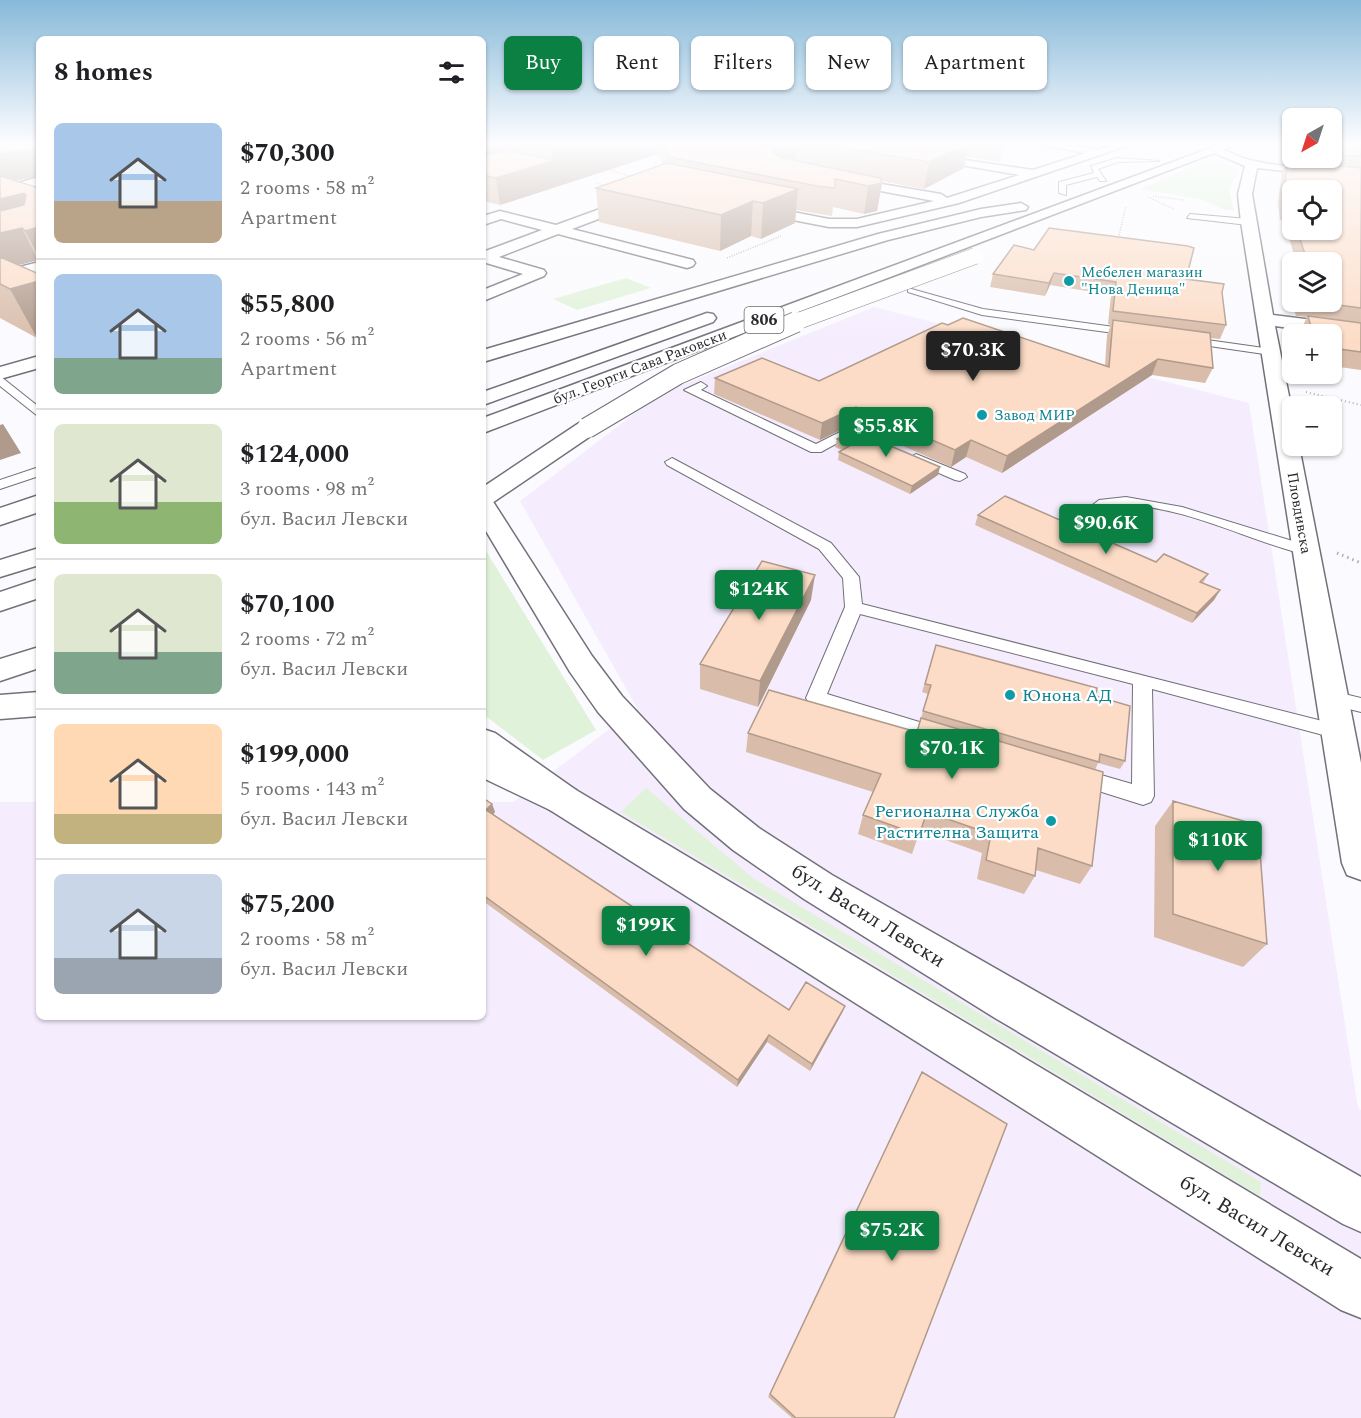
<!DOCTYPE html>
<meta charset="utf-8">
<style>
body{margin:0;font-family:Spectral,serif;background:#f6f6f6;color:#202124;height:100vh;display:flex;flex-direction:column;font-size:22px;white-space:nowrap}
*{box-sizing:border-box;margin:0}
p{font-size:20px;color:#757577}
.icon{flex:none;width:33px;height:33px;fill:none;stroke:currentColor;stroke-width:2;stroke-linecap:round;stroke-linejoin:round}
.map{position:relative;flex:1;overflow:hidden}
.panel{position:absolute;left:36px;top:36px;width:450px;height:984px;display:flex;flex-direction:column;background:#fff;border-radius:9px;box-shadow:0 2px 4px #0004}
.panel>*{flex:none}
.guide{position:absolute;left:504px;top:36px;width:570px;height:54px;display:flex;gap:12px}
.needle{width:39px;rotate:219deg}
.fabs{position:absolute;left:1282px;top:108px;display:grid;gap:12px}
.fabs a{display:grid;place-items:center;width:60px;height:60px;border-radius:9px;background:#fff;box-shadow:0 2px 4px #0004;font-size:30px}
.price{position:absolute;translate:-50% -51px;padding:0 14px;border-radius:6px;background:#0b8043;color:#fff;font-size:20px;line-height:39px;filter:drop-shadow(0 2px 3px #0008)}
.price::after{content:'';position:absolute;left:50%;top:36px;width:18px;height:14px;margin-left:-9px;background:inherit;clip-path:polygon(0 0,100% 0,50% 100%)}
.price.selected{background:#222;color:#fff}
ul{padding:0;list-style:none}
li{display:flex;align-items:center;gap:18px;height:150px;padding:0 18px}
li+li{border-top:2px solid #e0e0e0}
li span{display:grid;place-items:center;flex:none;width:168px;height:120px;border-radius:9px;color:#555}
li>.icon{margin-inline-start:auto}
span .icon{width:72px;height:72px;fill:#fffc;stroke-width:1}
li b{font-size:26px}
h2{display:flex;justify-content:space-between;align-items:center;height:72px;padding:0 18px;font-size:26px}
.chip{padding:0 21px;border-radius:9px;background:#fff;box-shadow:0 2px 4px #0004;font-size:21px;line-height:54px}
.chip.selected{background:#0b8043;color:#fff}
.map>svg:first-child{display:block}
.industrial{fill:#f5edfe}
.green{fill:#e0f2d9}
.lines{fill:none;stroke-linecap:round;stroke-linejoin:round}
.lane-casing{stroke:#727079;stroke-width:2}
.street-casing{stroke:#727079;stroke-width:3}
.secondary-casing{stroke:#727079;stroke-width:3}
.primary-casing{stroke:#727079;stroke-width:3}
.path-far2{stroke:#b0afb3;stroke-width:1.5;stroke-dasharray:1 1.5;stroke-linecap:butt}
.path-far1{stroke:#b0afb3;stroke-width:2;stroke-dasharray:1 3;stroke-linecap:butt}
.path{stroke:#b0afb3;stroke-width:3;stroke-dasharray:1.5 4;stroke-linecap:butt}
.lane{fill:#fff;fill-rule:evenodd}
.street{fill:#fff;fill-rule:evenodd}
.secondary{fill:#fff;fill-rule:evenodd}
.primary{fill:#fff;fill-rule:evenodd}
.primary-bridge-far1-casing{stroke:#727079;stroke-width:17;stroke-linecap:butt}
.primary-bridge-casing{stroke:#727079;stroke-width:22;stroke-linecap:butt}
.primary-bridge-far1{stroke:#fff;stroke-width:16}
.primary-bridge{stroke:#fff;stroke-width:20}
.wall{fill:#d9bdaa;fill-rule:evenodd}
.shaded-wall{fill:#b09a8b}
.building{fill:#fcdcc6;stroke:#b09a8b;stroke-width:1.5}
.culture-dot{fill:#0f9aa8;stroke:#fff;stroke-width:2}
.labels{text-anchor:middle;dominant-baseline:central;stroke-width:4.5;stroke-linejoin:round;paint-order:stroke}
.far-culture-label{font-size:15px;fill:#0d838f;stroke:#fff;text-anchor:start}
.far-street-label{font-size:15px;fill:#2a292d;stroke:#fff}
.shield{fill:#fff;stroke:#6a696c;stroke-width:1.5}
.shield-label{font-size:16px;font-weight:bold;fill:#2a292d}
.culture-label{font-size:18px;fill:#0d838f;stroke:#fff;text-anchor:start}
.near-street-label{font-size:21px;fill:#2a292d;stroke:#fff}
</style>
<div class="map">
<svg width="1361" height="1418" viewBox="0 0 1361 1418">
<rect width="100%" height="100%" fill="#fbfbff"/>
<path class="industrial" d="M874 307 1249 403 1358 1108 1361 1110V1418H0V802H39V1017H483V802H513L637 708 520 501 660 394Z"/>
<path class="green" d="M1203 163H1220L1239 169 1229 191 1234 210H1225L1200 199 1139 189Z
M626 278 651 288 577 310 553 299Z
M483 546 596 730 543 760 483 714Z
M646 788 753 878 1261 1182 1260 1196 621 812Z"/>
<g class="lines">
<defs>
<path id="lane" d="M1117 158 1159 161 1118 162 1098 169 1106 181H1100L1097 177 1066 185V195L1059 193V182L1094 173 1091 166Z
M1190 214 1248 219 1252 222 1248 225 1187 218Z
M908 288 983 309 1136 330 1141 333 1136 336 982 315 908 292Z
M1186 337 1271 349 1277 352 1271 355 1182 342V338Z
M0 376 39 407V417L0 386Z
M701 382 707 386 701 390 816 444 852 426 882 440 875 444 852 435 821 452H811L684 390Z
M916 454 965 474 967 477 960 481 955 480 911 461 909 458Z
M672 458 831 543 859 577 862 604 1338 725 1345 727 1348 732 1345 737 1338 739 1152 689 1154 796 1151 802 1143 805 1070 782 1066 776 1070 770 1077 768 1132 784 1133 684 860 614 827 694 949 731 952 736 949 741 942 743 809 703 806 698 845 607 843 578 819 549 667 465 665 462Z
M39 467V476L0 489V480Z
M1126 497 1182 507 1312 547 1314 550 1306 555C1247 540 1187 507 1125 505 1099 505 1089 530 1073 526L1070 523 1099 500Z
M1332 691 1361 698V712L1325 703 1322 698 1325 693Z"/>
<path id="street" d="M1034 143H1063L1098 150 1118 143H1135L959 203 857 227H829L752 212 745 208 752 204 829 219H857L934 201 838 183 834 182V176L941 194 947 198 1019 175 920 158 914 155 916 153 1033 170 1086 153Z
M1212 148C1222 146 1233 155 1243 158 1280 169 1322 168 1361 171V179L1257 168 1252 194 1273 315 1361 326V338L1275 326 1293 416V446H1299L1361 763V880L1347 875 1342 863 1241 222 1238 194 1245 166 1212 152Z
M39 177V185L0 196V188Z
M641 194 646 195V201L572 229 693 260 695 263 693 266 687 268 558 234 499 257 544 270 546 273 544 276 483 301V290L523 274 483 262V252L542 230 501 219 483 225V216L500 211 556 225Z
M39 262V272L0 282V272Z
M39 356V368L0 379V367Z"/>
<path id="secondary" d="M483 497 492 500 592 656 622 696 710 789 759 828 832 875 1361 1177V1232L1343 1224 995 1018 804 899 733 850 684 809 598 712 570 672 483 526Z
M483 729 495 733 576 790 1361 1259V1318L1341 1310 550 810 483 760Z"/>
<path id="primary" d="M1224 143H1240L483 433V418Z
M1021 203 1028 207 1026 210 981 217 888 240 483 362V350L878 234 981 209Z
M707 313 713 314 716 318 713 322 483 405V392Z
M587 421 595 423 598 428 595 433 492 503 483 505V487L579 423Z
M39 495V512L0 525V508Z
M39 548V565L0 577V560Z
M39 579V598L0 611V592Z
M39 647V668L0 681V659Z
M39 692V716L0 719V695Z
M483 750 576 790 581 800 576 810 563 815 550 810 483 778Z"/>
</defs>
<use href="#lane" class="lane-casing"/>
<use href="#street" class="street-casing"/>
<use href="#secondary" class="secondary-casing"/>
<use href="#primary" class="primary-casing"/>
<path class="path-far2" d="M607 169 633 177
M652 173 659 154
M596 183 606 186
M1153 196 1184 200
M1148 197 1174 209
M1118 240 1126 206
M727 258 781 236"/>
<path class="path-far1" d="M1306 392 1361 405"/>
<path class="path" d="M1337 553 1361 563"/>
<use href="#lane" class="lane"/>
<use href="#street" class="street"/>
<use href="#secondary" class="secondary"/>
<use href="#primary" class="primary"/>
<defs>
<path id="primary-bridge-far1" d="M793 323 975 256"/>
<path id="primary-bridge" d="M587 428 678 374 796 322"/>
</defs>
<use href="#primary-bridge-far1" class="primary-bridge-far1-casing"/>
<use href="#primary-bridge" class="primary-bridge-casing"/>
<use href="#primary-bridge-far1" class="primary-bridge-far1"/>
<use href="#primary-bridge" class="primary-bridge"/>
</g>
<path class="wall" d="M0 143 16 181 39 188V260L18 265 39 274V337L37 338 0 318Z
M483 143H1004L1000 162 966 157 964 168 924 189 881 181 882 183 877 211 864 214 833 207 832 216 796 210 795 223 761 239 751 236 720 251 599 222 596 188 663 165 658 154 500 205 483 201Z
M1332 143H1361V370L1332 366V334H1300V332L1307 317 1296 316 1293 305 1294 302H1332V262H1296L1284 220H1280L1278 203 1282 173 1288 161 1307 163 1310 158H1332ZM1293 190 1332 230H1293Z
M1034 250 1186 279 1222 292 1226 325 1220 339 1210 338 1213 368 1205 383 1152 375 1002 473 966 457 951 467 853 424 820 440 714 394 715 378 819 381 948 325 1105 365 1107 335 1111 325 1108 324 1111 295 1050 285 1045 296 990 287 993 274Z
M837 439 938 475 910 494 838 460 839 452 842 450 835 447Z
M978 515 1156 562 1208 574 1203 583 1220 590 1214 600 1192 623 975 525Z
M811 600 758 707 700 689V664Z
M936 645 1096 696 1125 761 1120 769 1098 763 1095 770 1092 866 1080 884 1036 870 1035 876 1024 894 977 879 982 853 920 831 912 854 858 834 863 815 873 792 746 752 748 733 917 732 928 694 922 692Z
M483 798 492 804 495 812 493 814 789 1010 845 1006 842 1013 810 1071 767 1042 737 1087 483 901Z
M1173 801 1267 944 1243 967 1154 937 1155 826Z
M922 1072 894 1418H792L768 1397Z"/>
<path class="shaded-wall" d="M486 143H506L508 163 483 171V144Z
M568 143H658V154L500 205 496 178 553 161 551 148Z
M789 143H797L795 165 770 176 772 150Z
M969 143 964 168 924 189 929 162Z
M39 147V176L0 184V154Z
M882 183 877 211 864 214 868 186Z
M798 189 795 223 761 239 763 203Z
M24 193 38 223 0 233V199Z
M753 201 751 236 720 251 721 215Z
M39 227V258L25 231Z
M22 228 38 260 0 270V233Z
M1054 273 1050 285 1045 296 1049 283Z
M39 281V337L37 338 10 289Z
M1158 359 1152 375 1002 473 1007 456Z
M856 407 853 424 820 440 822 423Z
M3 424 21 453 0 460V425Z
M971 440 966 457 951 467 955 450Z
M940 467 938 475 910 494 912 486Z
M815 575 811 600 758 707 760 681Z
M1220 590 1214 600 1192 623 1197 613Z
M492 804 495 812 489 819 486 810Z
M845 1006 842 1013 810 1071 812 1064Z
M769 1035 767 1042 737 1087 738 1080Z"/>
<path class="building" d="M0 143H39V147L0 154Z
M529 143H568L551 148Z
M608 143H612L496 178 483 175V156L506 150 553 160Z
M663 143H751L775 148 783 143H789L772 150 779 157 880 178 882 183 868 186 835 179V188L817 186 669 157Z
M818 143H969L929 162Z
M1332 143H1361V156L1332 155Z
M1288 161 1361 168V308L1316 302H1332V262H1301V261L1307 260 1297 230H1332V190H1293V216L1290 207 1286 206 1284 190Z
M667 163 798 189 763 203 753 201 721 215 596 188Z
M0 176 39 188V227L25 231 22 228 0 233V211L24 205 26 195 24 193 0 199Z
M1049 228 1188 246 1194 248 1186 279 1224 284 1222 292 1226 325 1113 311 1116 282 1054 273 1049 283 993 274 1014 245 1034 250Z
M0 257 39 274V281L10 289 0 284Z
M1308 316 1361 323V352L1332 348V334H1313Z
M963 318 1109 367 1113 320 1210 333 1213 368 1158 359 1007 456 971 440 955 450 856 407 822 423 715 378 762 358 819 381 942 323 948 325Z
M853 430 940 467 912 486 839 452 851 445 837 439Z
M1005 496 1156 562 1164 554 1208 574 1200 582 1220 590 1197 613 978 515Z
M762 561 815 575 760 681 700 664Z
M936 645 1097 688 1096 696 1130 706 1125 761 1100 754 1099 762 923 711 931 685 925 684Z
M769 690 917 732 921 718 1103 772 1092 866 1038 848 1035 876 986 860 991 834 927 812 919 835 863 815 881 774 748 733Z
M483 798 492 804 486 810 789 1010 806 982 845 1006 812 1064 769 1035 738 1080 483 895Z
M1173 801 1258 825 1267 944 1173 914Z
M922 1072 1007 1124 894 1418H796L770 1394Z"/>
<linearGradient id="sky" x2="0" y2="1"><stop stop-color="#87b9d9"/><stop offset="0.42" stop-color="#fdfdff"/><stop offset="1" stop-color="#fdfdff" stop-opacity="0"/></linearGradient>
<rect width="1361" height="342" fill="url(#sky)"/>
<g class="culture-dot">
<circle cx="1069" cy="281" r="6"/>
<circle cx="982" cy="415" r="6"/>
<circle cx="1010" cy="695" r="6"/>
<circle cx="1051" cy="821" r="6"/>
</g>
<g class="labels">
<g class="far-culture-label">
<text x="1081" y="272">Мебелен магазин<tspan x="1081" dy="17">"Нова Деница"</tspan></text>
<text x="994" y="415">Завод МИР</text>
</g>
<g class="far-street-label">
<text transform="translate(640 367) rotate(-21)">бул. Георги Сава Раковски</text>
<text transform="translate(1299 513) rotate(80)">Пловдивска</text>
</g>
<rect class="shield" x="744.5" y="307" width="39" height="26" rx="4.5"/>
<g class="shield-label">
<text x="764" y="320">806</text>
</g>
<g class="culture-label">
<text x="1022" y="695">Юнона АД</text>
<text x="1039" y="811" text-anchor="end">Регионална Служба<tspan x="1039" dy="21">Растителна Защита</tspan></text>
</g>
<g class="near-street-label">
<text transform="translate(868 916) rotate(32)">бул. Васил Левски</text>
<text transform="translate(1257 1226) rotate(31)">бул. Васил Левски</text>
</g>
</g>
</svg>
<div class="fabs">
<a><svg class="needle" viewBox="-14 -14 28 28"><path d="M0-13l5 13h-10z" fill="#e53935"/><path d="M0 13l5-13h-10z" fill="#757577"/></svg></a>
<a><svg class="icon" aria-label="locate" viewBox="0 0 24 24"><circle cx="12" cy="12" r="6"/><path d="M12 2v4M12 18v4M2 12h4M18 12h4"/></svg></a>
<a><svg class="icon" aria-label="layers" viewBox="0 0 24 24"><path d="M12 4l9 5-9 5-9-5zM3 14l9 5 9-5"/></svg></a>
<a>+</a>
<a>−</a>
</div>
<b class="price selected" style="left:973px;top:382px">$70.3K</b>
<b class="price" style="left:886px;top:458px">$55.8K</b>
<b class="price" style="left:1106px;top:555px">$90.6K</b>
<b class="price" style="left:759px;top:621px">$124K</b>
<b class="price" style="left:952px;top:780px">$70.1K</b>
<b class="price" style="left:1218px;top:872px">$110K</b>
<b class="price" style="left:646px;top:957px">$199K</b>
<b class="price" style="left:892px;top:1262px">$75.2K</b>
<div class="guide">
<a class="chip selected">Buy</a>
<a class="chip">Rent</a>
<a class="chip">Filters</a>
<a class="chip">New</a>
<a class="chip">Apartment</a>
</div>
<section class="panel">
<h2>8 homes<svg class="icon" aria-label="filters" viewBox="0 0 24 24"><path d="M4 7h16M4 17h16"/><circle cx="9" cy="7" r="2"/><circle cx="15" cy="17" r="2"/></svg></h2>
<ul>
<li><span style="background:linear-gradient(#a9c7e8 65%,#b9a48a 0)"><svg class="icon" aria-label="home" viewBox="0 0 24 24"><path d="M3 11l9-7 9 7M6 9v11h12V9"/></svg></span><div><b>$70,300</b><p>2 rooms · 58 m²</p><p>Apartment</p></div></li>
<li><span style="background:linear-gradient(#a9c7e8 70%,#7fa58c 0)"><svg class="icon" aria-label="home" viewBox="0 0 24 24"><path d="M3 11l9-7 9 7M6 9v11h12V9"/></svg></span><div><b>$55,800</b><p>2 rooms · 56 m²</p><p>Apartment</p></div></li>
<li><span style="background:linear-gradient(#dfe7d0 65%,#8fb573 0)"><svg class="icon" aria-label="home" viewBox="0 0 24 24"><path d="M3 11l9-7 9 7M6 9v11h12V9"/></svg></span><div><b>$124,000</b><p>3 rooms · 98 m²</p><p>бул. Васил Левски</p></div></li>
<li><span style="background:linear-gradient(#dfe7d0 65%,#7fa58c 0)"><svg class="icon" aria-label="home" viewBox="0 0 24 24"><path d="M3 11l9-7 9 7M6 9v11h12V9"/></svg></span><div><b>$70,100</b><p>2 rooms · 72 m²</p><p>бул. Васил Левски</p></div></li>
<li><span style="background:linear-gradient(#ffd9b3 75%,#c2b280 0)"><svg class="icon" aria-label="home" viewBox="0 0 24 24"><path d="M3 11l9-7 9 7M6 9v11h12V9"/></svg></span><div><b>$199,000</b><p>5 rooms · 143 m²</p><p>бул. Васил Левски</p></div></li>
<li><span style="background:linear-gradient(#c9d6e8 70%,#9aa5b1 0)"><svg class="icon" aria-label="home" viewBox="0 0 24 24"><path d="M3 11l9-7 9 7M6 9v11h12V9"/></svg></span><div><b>$75,200</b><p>2 rooms · 58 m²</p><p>бул. Васил Левски</p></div></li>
</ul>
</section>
</div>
